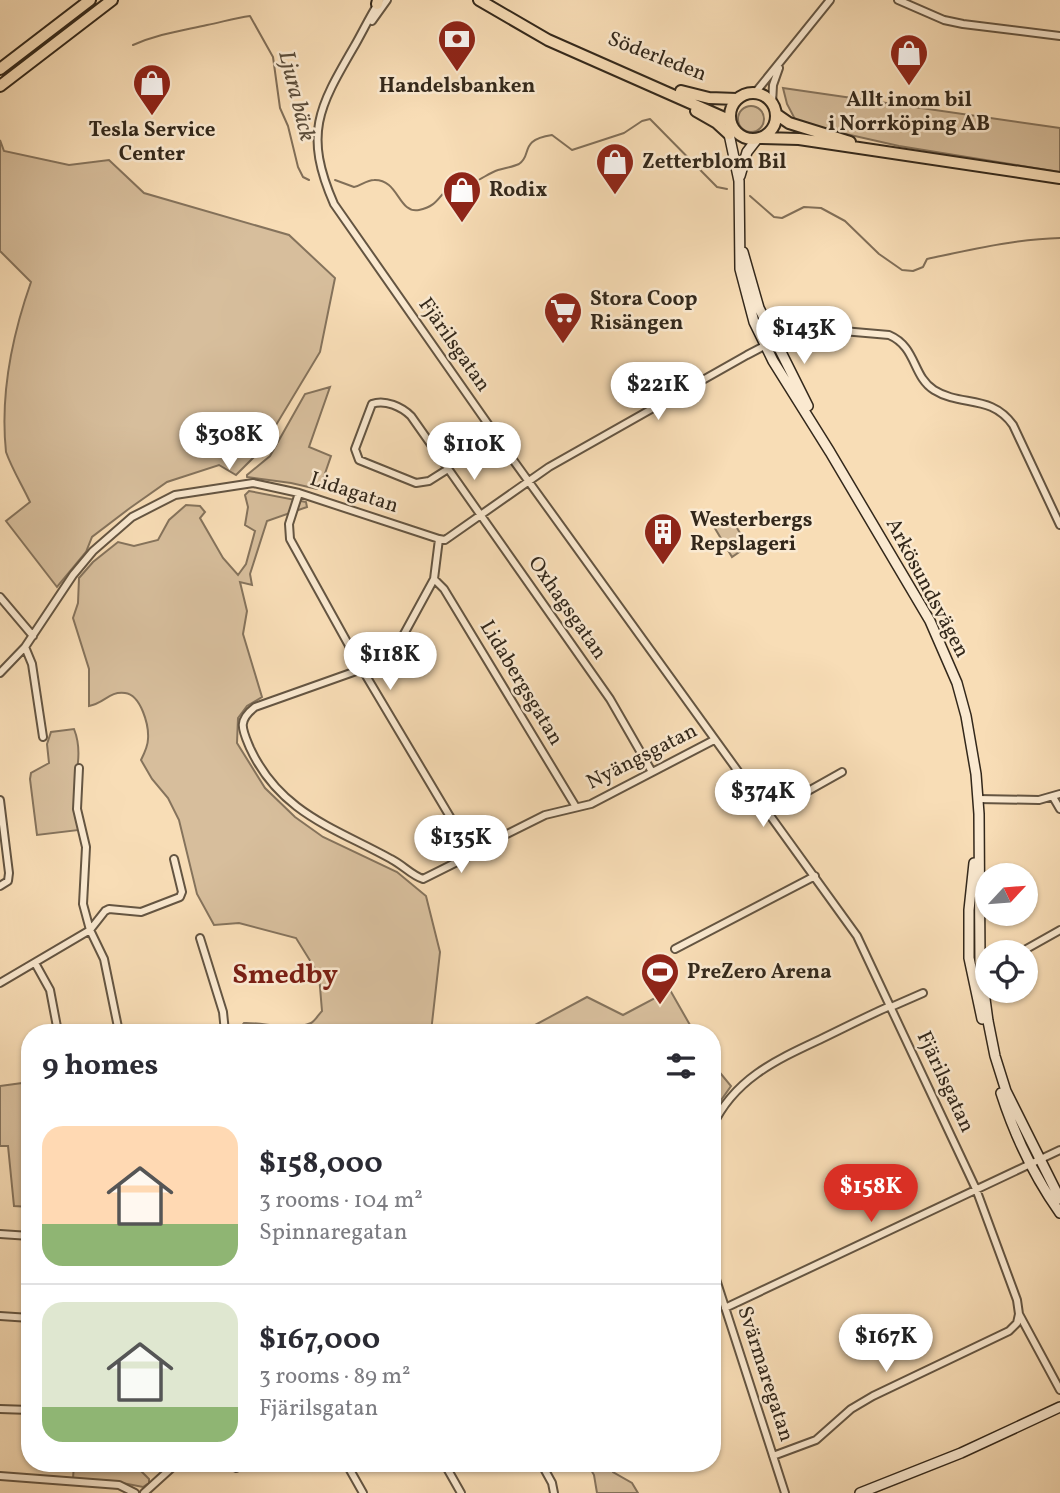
<!DOCTYPE html>
<meta charset="utf-8">
<style>
body{margin:0;font-family:Vollkorn,serif;background:#f7f7f7;color:#2b2b33;height:100vh;display:flex;flex-direction:column;font-size:26px;white-space:nowrap}
*{box-sizing:border-box;margin:0}
p{font-size:23px;color:#7c7c81}
.icon{flex:none;width:38px;height:38px;fill:none;stroke:currentColor;stroke-width:2;stroke-linecap:round;stroke-linejoin:round}
.map{position:relative;flex:1;overflow:hidden}
.sheet{position:absolute;left:21px;top:1024px;width:700px;height:448px;display:flex;flex-direction:column;background:#fff;border-radius:28px;box-shadow:0 2px 5px #0004}
.sheet>*{flex:none}
.needle{width:46px;rotate:64deg}
.tools{position:absolute;left:975px;top:863px;display:grid;gap:14px}
.tools a{display:grid;place-items:center;width:63px;height:63px;border-radius:50%;background:#fff;box-shadow:0 2px 5px #0004;font-size:35px}
.price{position:absolute;translate:-50% -60px;padding:0 16px;border-radius:24px;background:#fff;color:#222;font-size:23px;line-height:46px;filter:drop-shadow(0 2px 4px #0008)}
.price::after{content:'';position:absolute;left:50%;top:42px;width:21px;height:16px;margin-left:-10px;background:inherit;clip-path:polygon(0 0,100% 0,50% 100%)}
.price.active{background:#d93025;color:#fff}
ul{padding:0;list-style:none}
li{display:flex;align-items:center;gap:21px;height:175px;padding:0 21px}
li+li{border-top:2px solid #e1e1e2}
li span{display:grid;place-items:center;flex:none;width:196px;height:140px;border-radius:21px;color:#555}
li>.icon{margin-inline-start:auto}
span .icon{width:84px;height:84px;fill:#fffc;stroke-width:1}
li b{font-size:30px}
h2{display:flex;justify-content:space-between;align-items:center;height:84px;padding:0 21px;font-size:30px}
.map>svg:first-child{display:block}
.green{fill:#d7be9c;stroke:#85735c;stroke-width:2}
.lines{fill:none;stroke-linecap:round;stroke-linejoin:round}
.stream{stroke:#816f58;stroke-width:2}
.minor-casing{stroke:#645542;stroke-width:10}
.secondary-casing{stroke:#33281b;stroke-width:12}
.primary-casing{stroke:#33281b;stroke-width:14}
.trunk-casing{stroke:#33281b;stroke-width:14}
.minor{stroke:#fae9d0;stroke-width:6}
.secondary{stroke:#fae9d0;stroke-width:9}
.primary{stroke:#f8ddb6;stroke-width:10}
.trunk{stroke:#f8ddb6;stroke-width:10}
.labels{text-anchor:middle;dominant-baseline:central;stroke-width:5;stroke-linejoin:round;paint-order:stroke}
.street-label{font-size:21px;fill:#33281b;stroke:#fae9d0}
.poi-label{font-size:21px;font-weight:bold;fill:#33281b;stroke:#fae9d0;text-anchor:start}
.water-label{font-size:23px;font-style:italic;fill:#5a4c3a;stroke:#fae9d0}
.district-label{font-size:28px;font-weight:bold;fill:#7a1f14;stroke:#fae9d0}
</style>
<div class="map">
<svg width="1060" height="1493" viewBox="0 0 1060 1493">
<rect width="100%" height="100%" fill="#f8ddb6"/>
<filter id="stains"><feTurbulence type="fractalNoise" baseFrequency=".00286" numOctaves="4"/><feColorMatrix values="0 0 0 0 .2 0 0 0 0 .09 0 0 0 0 .02 0 0 0 .5 -.17"/></filter>
<radialGradient id="worn" r=".72"><stop offset=".6" stop-color="#630" stop-opacity="0"/><stop offset="1" stop-color="#630" stop-opacity=".3"/></radialGradient>
<path class="green" d="M783 88 1060 128V172L899 146 797 123 787 104Z
M738 119a13 13 0 1 1 26 0a13 13 0 1 1-26 0Z
M0 140 4 151 69 165 109 160 144 193 289 235 335 278 320 352 261 450 236 475 219 465 167 482 130 508 92 537 86 552 57 587 6 521 30 502C22 485 12 469 6 452 0 395 12 336 31 282L0 251Z
M330 387 309 447 331 456 320 488 317 489 291 483 247 477V475L270 456 305 394Z
M249 491 306 502 307 507 267 521 250 574 252 585 240 582 247 611 243 634 262 697 247 706 238 718 237 743 265 788 295 817 323 837 397 872 426 896 440 952 431 1032H237L244 1023C263 1022 293 1032 311 1023 315 1021 319 1014 322 1011L319 975 296 938 239 923 214 925 197 894 179 820 168 798 152 779 141 760C144 754 148 746 148 739 149 725 141 695 125 693 109 691 105 703 89 706V669L73 618 78 603 79 578 93 562 118 542 134 546 158 540 169 520 186 505 200 506 205 512 200 518 223 558 238 575 246 564 255 531 245 525 248 507 245 495Z
M729 515 748 546 732 557 713 525Z
M74 729C84 754 74 777 74 802 75 812 77 821 79 830L37 835 30 779 31 773 49 763 47 744 51 732Z
M670 990 694 1032H522L587 997 623 1015Z
M712 1063 731 1086 712 1113Z
M30 1082V1207L14 1206 8 1146H0V1086Z
M74 1463H133L149 1479V1483L143 1487 112 1481 73 1479Z
M587 1463H611L613 1472 632 1483 638 1493H597L594 1475Z"/>
<g class="lines">
<path class="stream" d="M133 45C158 34 180 31 207 25 222 22 235 18 250 16L273 57 280 108 288 126 298 167 303 177 309 180
M335 180 354 187C361 186 366 180 374 180 399 179 398 214 419 210 440 206 439 192 453 186 460 184 467 184 474 182 482 179 489 173 498 170 504 168 513 167 519 164 533 155 518 140 552 135L572 150 624 133 642 121 650 119 717 187 727 189
M750 196 774 217 782 218 804 207 821 208 845 221 879 254 902 270 913 271 923 267 927 259C970 250 1016 239 1060 238"/>
<defs>
<path id="minor" d="M898 0 944 20 963 24 1060 36
M379 2C370 16 363 31 355 45 319 107 303 133 334 204L511 457 857 936 976 1189 1017 1300 1019 1314 1060 1390
M372 21 387 0
M755 93 830 0
M772 104 773 85 779 68
M448 469 429 481 416 483 359 460 355 449 372 404C385 399 402 407 411 416L610 699 652 772
M299 493 289 524 290 539 362 669 255 707C237 721 242 729 250 748 280 813 335 828 391 859 403 865 411 875 423 879L469 856 471 852 545 815 591 804 714 740
M439 539 434 579 392 656 362 669 471 852
M434 579 444 589 576 807
M0 597 33 636
M25 647 32 664 43 737
M0 673 25 647 73 575 93 551 132 517 175 495 253 483 299 493 439 539 445 540 549 467 747 355 774 341 808 328 889 335C917 347 912 376 934 390 961 407 991 394 1013 425L1060 525
M79 768 77 809 86 847 83 904 90 930 104 959 119 1032
M1053 797 1060 809
M978 799 1039 800 1060 794
M0 800 9 873 8 881 0 886
M769 813 842 772
M200 938 223 1012 225 1032
M675 949 815 876
M1021 952 1060 930
M35 963 50 990 58 1032
M0 983 90 930 105 911 109 909 141 912 180 897 182 892 174 859
M891 1007 923 993
M712 1127C734 1079 776 1060 821 1039 844 1028 867 1016 890 1006
M0 1234 30 1236
M712 1267 785 1493
M725 1308 1060 1150
M0 1316 30 1318
M0 1409 30 1410
M773 1456 816 1440 851 1409 873 1396 1009 1331 1017 1323 1019 1314
M232 1463 236 1468
M444 1463 461 1493
M541 1463 552 1483 554 1493
M350 1470 363 1493
M0 1476 119 1485 135 1493
M144 1493 177 1463"/>
<path id="secondary" d="M730 123 729 134 739 181 740 269 754 322 773 361 830 452 930 621 957 683 966 716 976 774 979 814 980 962 988 1021 995 1056 1006 1091 1060 1199
M740 176 747 152 757 139
M743 252 759 308 808 406
M974 863 969 910V958L982 1019
M1001 1093C1015 1137 1034 1176 1060 1213
M860 1493 961 1453 1060 1407"/>
<path id="primary" d="M479 0 548 40 729 120
M681 91 709 98 737 99
M730 116a23 23 0 1 1 46 0a23 23 0 1 1-46 0Z
M696 111 717 123 729 134
M776 114 789 123 850 142
M762 138 799 139 1060 178"/>
<path id="trunk" d="M377 4 378 0
M0 69 90 0
M0 86 112 0"/>
</defs>
<use href="#minor" class="minor-casing"/>
<use href="#secondary" class="secondary-casing"/>
<use href="#primary" class="primary-casing"/>
<use href="#trunk" class="trunk-casing"/>
<use href="#minor" class="minor"/>
<use href="#secondary" class="secondary"/>
<use href="#primary" class="primary"/>
<use href="#trunk" class="trunk"/>
</g>
<defs>
<symbol id="bank-pin" viewBox="-11 -11 22 30"><path d="M0 17L-7.5 6A9.5 9.5 0 1 1 7.5 6Z" fill="#8f2418" stroke="#fae9d0"/><path d="M-6-4H6V4H-6ZM0-2.3a2.3 2.3 0 1 0 0 4.6a2.3 2.3 0 1 0 0-4.6Z" fill="#fff"/></symbol>
<symbol id="shop-pin" viewBox="-11 -11 22 30"><path d="M0 17L-7.5 6A9.5 9.5 0 1 1 7.5 6Z" fill="#8f2418" stroke="#fae9d0"/><path d="M-5-2.5h2.3a2.7 3.5 0 0 1 5.4 0H5L5.5 6h-11ZM-1.5-2.5h3a1.5 2.3 0 0 0-3 0Z" fill="#fff"/></symbol>
<symbol id="supermarket-pin" viewBox="-11 -11 22 30"><path d="M0 17L-7.5 6A9.5 9.5 0 1 1 7.5 6Z" fill="#8f2418" stroke="#fae9d0"/><path d="M-6-5.5h2.5l.6 2H6L4.5 2H-2.5L-4.4-4H-6ZM-1.5 3.2a1.3 1.3 0 1 0 .1 0ZM3 3.2a1.3 1.3 0 1 0 .1 0Z" fill="#fff"/></symbol>
<symbol id="building-pin" viewBox="-11 -11 22 30"><path d="M0 17L-7.5 6A9.5 9.5 0 1 1 7.5 6Z" fill="#8f2418" stroke="#fae9d0"/><path d="M-4-6H4V6H1V3H-1V6H-4ZM-2.5-4.3h1.7v1.8h-1.7ZM.8-4.3h1.7v1.8H.8ZM-2.5-1h1.7V.8h-1.7ZM.8-1h1.7V.8H.8Z" fill="#fff"/></symbol>
<symbol id="stadium-pin" viewBox="-11 -11 22 30"><path d="M0 17L-7.5 6A9.5 9.5 0 1 1 7.5 6Z" fill="#8f2418" stroke="#fae9d0"/><path d="M0-5a6.5 5 0 1 0 0 10a6.5 5 0 1 0 0-10ZM-3.5-1.8h7v3.6h-7Z" fill="#fff"/></symbol>
</defs>
<g fill-rule="evenodd">
<use href="#bank-pin" x="435" y="17" width="44" height="60"/>
<use href="#shop-pin" x="887" y="31" width="44" height="60"/>
<use href="#shop-pin" x="130" y="61" width="44" height="60"/>
<use href="#shop-pin" x="593" y="140" width="44" height="60"/>
<use href="#shop-pin" x="440" y="168" width="44" height="60"/>
<use href="#supermarket-pin" x="541" y="289" width="44" height="60"/>
<use href="#building-pin" x="641" y="510" width="44" height="60"/>
<use href="#stadium-pin" x="638" y="950" width="44" height="60"/>
</g>
<g class="labels">
<g class="street-label">
<text transform="translate(657 57) rotate(21)">Söderleden</text>
<text transform="translate(454 345) rotate(55)">Fjärilsgatan</text>
<text transform="translate(354 493) rotate(18)">Lidagatan</text>
<text transform="translate(927 588) rotate(62)">Arkösundsvägen</text>
<text transform="translate(567 608) rotate(55)">Oxhagsgatan</text>
<text transform="translate(521 683) rotate(59)">Lidabergsgatan</text>
<text transform="translate(642 757) rotate(-27)">Nyängsgatan</text>
<text transform="translate(945 1082) rotate(65)">Fjärilsgatan</text>
<text transform="translate(765 1374) rotate(72)">Svärmaregatan</text>
</g>
<g class="poi-label">
<text x="457" y="86" text-anchor="middle">Handelsbanken</text>
<text x="909" y="100" text-anchor="middle">Allt inom bil<tspan x="909" dy="24">i Norrköping AB</tspan></text>
<text x="152" y="130" text-anchor="middle">Tesla Service<tspan x="152" dy="24">Center</tspan></text>
<text x="642" y="162">Zetterblom Bil</text>
<text x="489" y="190">Rodix</text>
<text x="590" y="299">Stora Coop<tspan x="590" dy="24">Risängen</tspan></text>
<text x="690" y="520">Westerbergs<tspan x="690" dy="24">Repslageri</tspan></text>
<text x="687" y="972">PreZero Arena</text>
</g>
<g class="water-label">
<text transform="translate(296 96) rotate(76)">Ljura bäck</text>
</g>
<g class="district-label">
<text x="285" y="975">Smedby</text>
</g>
</g>
<rect width="100%" height="100%" filter="url(#stains)"/>
<rect width="100%" height="100%" fill="url(#worn)"/>
</svg>
<div class="tools">
<a><svg class="needle" viewBox="-14 -14 28 28"><path d="M0-13l5 13h-10z" fill="#e53935"/><path d="M0 13l5-13h-10z" fill="#7c7c81"/></svg></a>
<a><svg class="icon" aria-label="locate" viewBox="0 0 24 24"><circle cx="12" cy="12" r="6"/><path d="M12 2v4M12 18v4M2 12h4M18 12h4"/></svg></a>
</div>
<b class="price" style="left:804px;top:366px">$143K</b>
<b class="price" style="left:658px;top:422px">$221K</b>
<b class="price" style="left:229px;top:472px">$308K</b>
<b class="price" style="left:474px;top:482px">$110K</b>
<b class="price" style="left:390px;top:692px">$118K</b>
<b class="price" style="left:763px;top:829px">$374K</b>
<b class="price" style="left:461px;top:875px">$135K</b>
<b class="price active" style="left:871px;top:1224px">$158K</b>
<b class="price" style="left:886px;top:1374px">$167K</b>
<section class="sheet">
<h2>9 homes<svg class="icon" aria-label="filters" viewBox="0 0 24 24"><path d="M4 7h16M4 17h16"/><circle cx="9" cy="7" r="2"/><circle cx="15" cy="17" r="2"/></svg></h2>
<ul>
<li><span style="background:linear-gradient(#ffd9b3 70%,#8fb573 0)"><svg class="icon" aria-label="home" viewBox="0 0 24 24"><path d="M3 11l9-7 9 7M6 9v11h12V9"/></svg></span><div><b>$158,000</b><p>3 rooms · 104 m²</p><p>Spinnaregatan</p></div></li>
<li><span style="background:linear-gradient(#dfe7d0 75%,#8fb573 0)"><svg class="icon" aria-label="home" viewBox="0 0 24 24"><path d="M3 11l9-7 9 7M6 9v11h12V9"/></svg></span><div><b>$167,000</b><p>3 rooms · 89 m²</p><p>Fjärilsgatan</p></div></li>
</ul>
</section>
</div>
